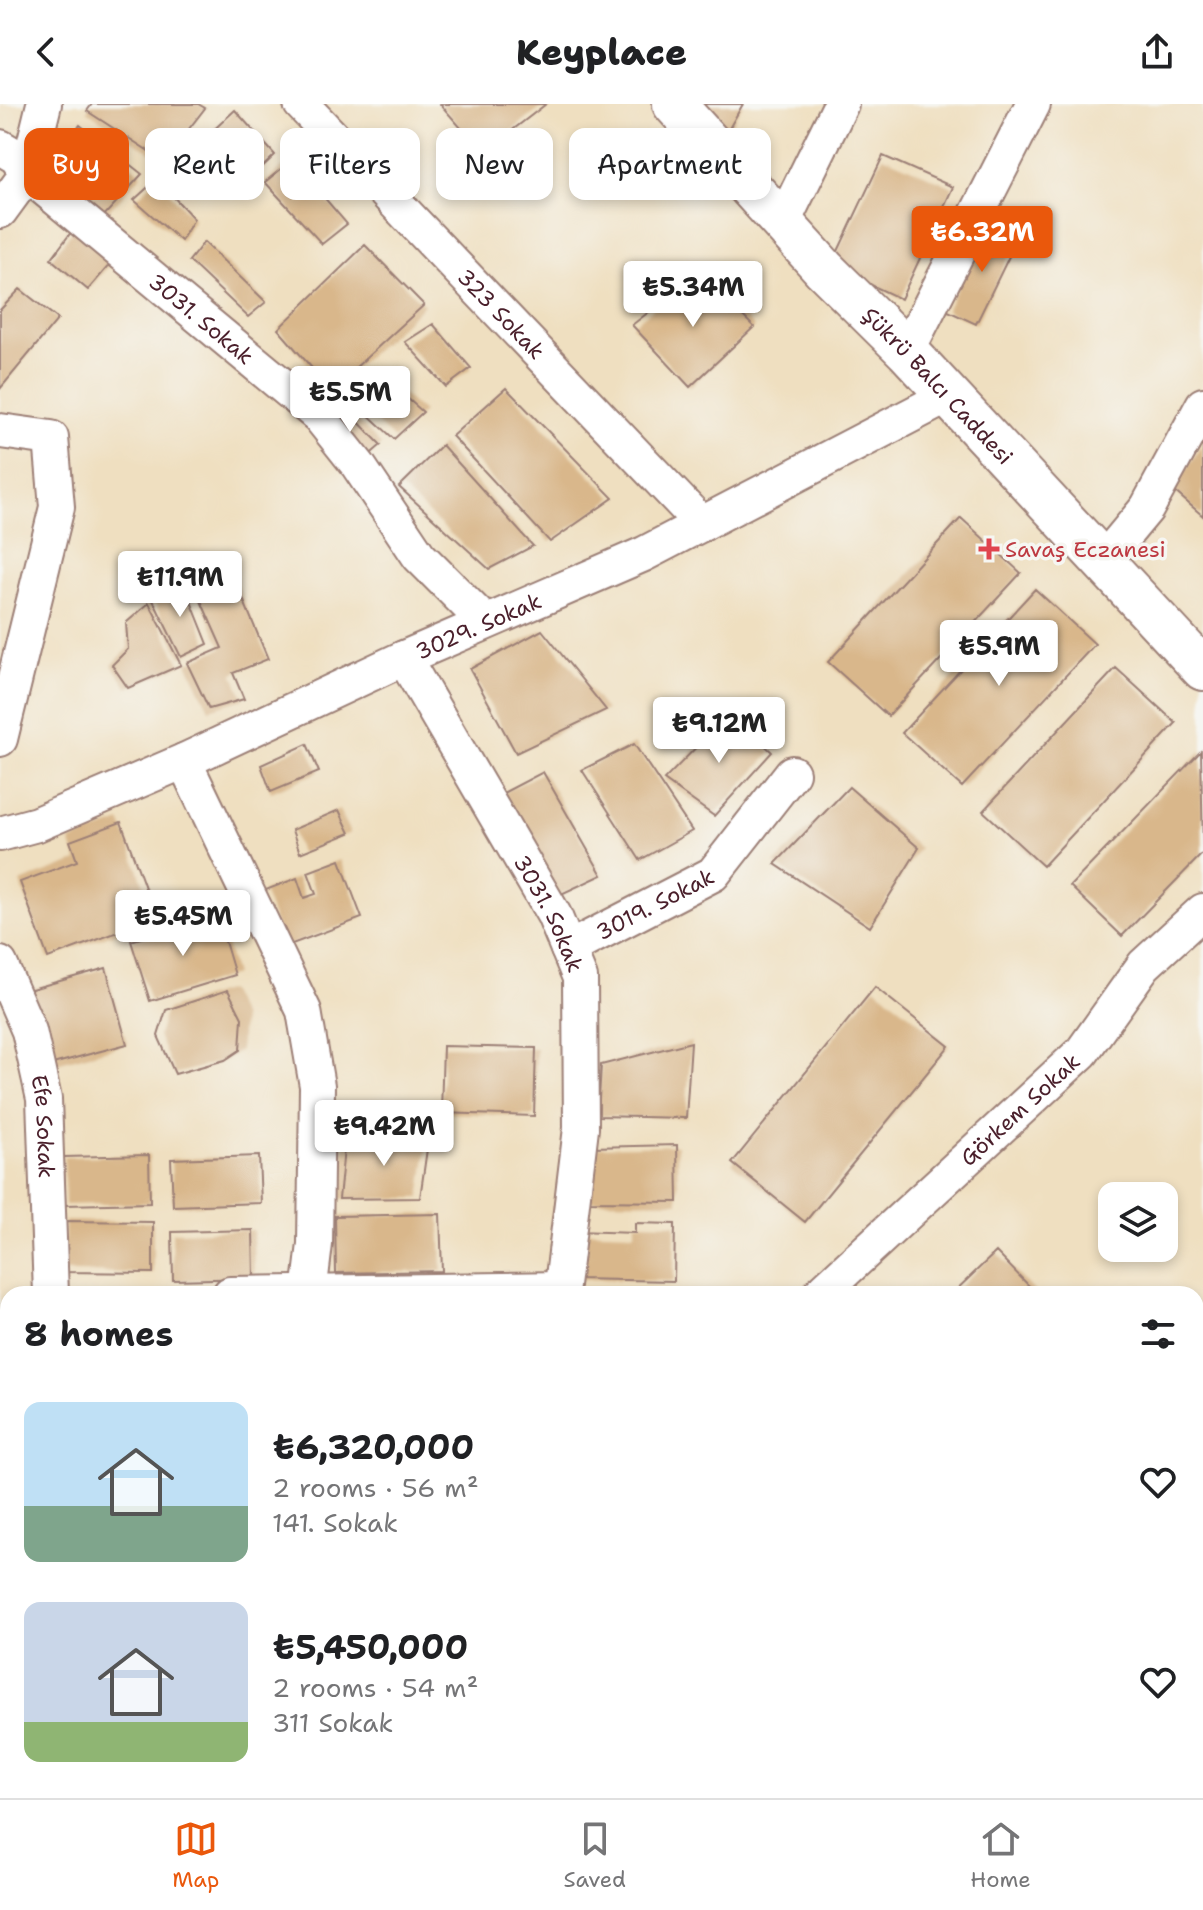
<!DOCTYPE html>
<meta charset="utf-8">
<style>
body{margin:0;font-family:"Shantell Sans",sans-serif;background:#f2f2f2;color:#202124;height:100vh;display:flex;flex-direction:column;font-size:30px;white-space:nowrap}
*{box-sizing:border-box;margin:0}
p{font-size:26px;color:#757577}
.icon{flex:none;width:44px;height:44px;fill:none;stroke:currentColor;stroke-width:2;stroke-linecap:round;stroke-linejoin:round}
.map{position:relative;flex:1;overflow:hidden}
.sheet{position:absolute;left:0px;top:1182px;width:1204px;height:512px;display:flex;flex-direction:column;background:#fff;border-radius:24px 24px 0 0;box-shadow:0 4px 12px #0003}
.sheet>*{flex:none}
.banner{position:absolute;left:24px;top:24px;width:800px;height:72px;display:flex;gap:16px}
.buttons{position:absolute;left:1098px;top:1078px;display:grid;gap:16px}
.buttons a{display:grid;place-items:center;width:80px;height:80px;border-radius:16px;background:#fff;box-shadow:0 4px 12px #0003;font-size:40px}
.price{position:absolute;translate:-50% -68px;padding:0 18px;border-radius:8px;background:#fff;color:#222;font-size:26px;line-height:52px;filter:drop-shadow(0 2px 4px #0008)}
.price::after{content:'';position:absolute;left:50%;top:48px;width:24px;height:18px;margin-left:-12px;background:inherit;clip-path:polygon(0 0,100% 0,50% 100%)}
.price.current{background:#ea580c;color:#fff}
ul{padding:0;list-style:none}
li{display:flex;align-items:center;gap:24px;height:200px;padding:0 24px}
li span{display:grid;place-items:center;flex:none;width:224px;height:160px;border-radius:16px;color:#555}
li>.icon{margin-inline-start:auto}
span .icon{width:96px;height:96px;fill:#fffc;stroke-width:1}
li b{font-size:34px}
h2{display:flex;justify-content:space-between;align-items:center;height:96px;padding:0 24px;font-size:34px}
.pill{padding:0 28px;border-radius:16px;background:#fff;box-shadow:0 4px 12px #0003;font-size:28px;line-height:72px}
.pill.current{background:#ea580c;color:#fff}
header{display:flex;justify-content:space-between;align-items:center;height:104px;padding:0 24px;background:#fff;font-size:36px;font-weight:800}
.dock{display:flex;justify-content:space-around;align-items:center;height:112px;border-top:2px solid #e0e0e0;background:#fff;font-size:22px;color:#757577}
.dock a{display:grid;justify-items:center;gap:4px}
.dock .current{color:#ea580c}
.map>svg:first-child{display:block}
.building{fill:#d9b78b}
.lines{fill:none;stroke-linecap:round;stroke-linejoin:round}
.minor-casing{stroke:#9c7f76;stroke-width:38}
.tertiary-casing{stroke:#9c7f76;stroke-width:46}
.minor{stroke:#fff;stroke-width:34}
.tertiary{stroke:#fff;stroke-width:42}
.health-dot{fill:#e0444e;stroke:#f6f6f2;stroke-width:3}
.labels{text-anchor:middle;dominant-baseline:central;stroke-width:7;stroke-linejoin:round;paint-order:stroke}
.street-label{font-size:22px;fill:#4a1f2b;stroke:#f6f6f2}
.health-label{font-size:22px;fill:#be3a42;stroke:#f6f6f2;text-anchor:start}
</style>
<header><svg class="icon" aria-label="back" viewBox="0 0 24 24"><path d="M15 5l-7 7 7 7"/></svg>Keyplace<svg class="icon" aria-label="share" viewBox="0 0 24 24"><path d="M12 15V3M7 8l5-5 5 5M5 13v7h14v-7"/></svg></header>
<div class="map">
<svg width="1203" height="1694" viewBox="0 0 1203 1694">
<rect width="100%" height="100%" fill="#f6f6f2"/>
<filter id="ink" filterUnits="userSpaceOnUse"><feTurbulence type="fractalNoise" baseFrequency=".0125" numOctaves="2"/><feDisplacementMap in="SourceGraphic" scale="16" xChannelSelector="R" yChannelSelector="G"/><feConvolveMatrix kernelMatrix="1 2 1 2 8 2 1 2 1" color-interpolation-filters="sRGB"/></filter>
<filter id="wash" filterUnits="userSpaceOnUse"><feTurbulence type="fractalNoise" baseFrequency=".006" numOctaves="4" result="noise"/><feDisplacementMap in="SourceGraphic" scale="32" xChannelSelector="R" yChannelSelector="G"/><feGaussianBlur stdDeviation="1.8" result="paint"/><feColorMatrix in="noise" values="0 0 0 0 0 0 0 0 0 0 0 0 0 0 0 0 0 1.4 0 .05"/><feComposite in="paint" operator="in"/></filter>
<g filter="url(#wash)">
<rect width="100%" height="100%" fill="#efdfc0"/>
<g id="blocks">
<path class="building" d="M92 0H198L205 4 164 57 87 7Z
M440 0H546L483 49Z
M686 0H743L723 35Z
M235 6 275 51 251 74 206 33Z
M80 21 142 70 103 113 45 68Z
M883 52 953 83 901 195 831 162Z
M292 56 347 120 322 140 265 78Z
M157 75 194 115 181 137 134 96Z
M991 118 1017 136 976 220 946 206Z
M75 123 111 159 88 186 51 155Z
M204 138 266 198 248 213 189 157Z
M365 141 424 201 331 286 278 225Z
M699 169 754 223 690 283 632 221Z
M20 185 58 215 0 285V206Z
M433 220 471 264 446 283 405 238Z
M376 267 423 308 394 335 350 294Z
M506 284 613 394 550 438 452 332Z
M342 301 381 341 358 361 319 312Z
M1203 339V412L1173 386Z
M442 341 533 442 489 465 399 383Z
M961 414 1021 469 888 612 828 558Z
M236 478 268 555 233 569 244 595 209 605 187 559 222 544 198 490Z
M184 480 208 540 181 553 150 490Z
M1035 485 1095 540 962 683 902 629Z
M149 499 181 561 128 584 112 561 128 545 126 519Z
M542 526 606 606 516 649 470 565Z
M1116 564 1176 619 1043 762 983 707Z
M730 609 772 648 714 712 664 676Z
M307 640 319 668 271 688 261 661Z
M634 640 692 727 640 756 582 666Z
M1201 647 1203 749 1122 832 1070 782Z
M543 668 602 771 557 792 503 689Z
M849 683 919 744 870 823 775 760Z
M339 706 350 729 300 749 292 726Z
M121 718 156 814 48 854 20 778 77 757 70 737Z
M340 756 362 814 284 843 263 787 297 774 304 794 316 790 308 768Z
M217 811 235 871 150 897 131 837Z
M106 864 127 940 49 961 28 886Z
M875 883 949 942 805 1118 732 1059Z
M228 886 242 914 240 946 225 956 175 970 158 932 166 906Z
M691 938 686 1014 598 1012 601 961Z
M443 942 536 944 534 1012 441 1009Z
M429 1031 420 1094 339 1095 345 1035Z
M677 1041 678 1098 588 1097 591 1043Z
M149 1051 150 1099 65 1101 64 1053Z
M259 1052 261 1099 173 1102 171 1055Z
M440 1110 442 1167 336 1169 335 1112Z
M65 1117 153 1118V1169L64 1168Z
M635 1119 675 1120 674 1177 576 1175V1127L635 1129Z
M253 1126 254 1174 173 1176 172 1128Z
M996 1148 1037 1190H952Z
M1196 1305 1203 1312V1351L1196 1358Z
M1203 1564V1581L1196 1576Z
M1196 1607 1203 1612V1654L1196 1662Z
M750 1686H752L764 1694H745Z
M904 1686H945L947 1687 942 1694H899Z
M1012 1686H1094L1088 1694H1007Z
M1154 1686H1174L1167 1694Z"/>
</g>
</g>
<g filter="url(#ink)">
<use href="#blocks" fill-opacity="0" stroke="#9c7f76" stroke-width="2"/>
<g class="lines">
<defs>
<g id="minor">
<path id="s1" d="M301 0 702 420"/>
<path id="s2" d="M0 43 17 53 27 70 319 312 358 361 419 452 485 518"/>
<path d="M0 107 27 70 44 0"/>
<path d="M783 118 841 0"/>
<path d="M907 247 1033 0"/>
<path d="M0 327 51 334 57 403 0 635"/>
<path d="M1103 457 1147 404 1203 301"/>
<path id="s3" d="M404 554 554 811 580 874 581 1024 561 1190"/>
<path d="M184 657 304 907 317 982 315 1140 309 1190"/>
<path id="s4" d="M0 730 37 720 184 657 404 554 644 450 946 293"/>
<path id="s5" d="M568 845 713 770 792 669"/>
<path id="s6" d="M0 860 29 927 44 995 51 1190"/>
<path d="M230 1190 561 1185"/>
<path id="s7" d="M820 1190 1082 948 1144 861 1203 807"/>
<path d="M1196 1263 1203 1255"/>
<path d="M1196 1428 1203 1419"/>
<path d="M91 1686 93 1694"/>
<path d="M291 1694 292 1686"/>
<path d="M335 1694 550 1686"/>
<path d="M580 1694 581 1686"/>
<path d="M842 1694 848 1686"/>
<path d="M986 1694 991 1686"/>
<path d="M1190 1694 1203 1679"/>
</g>
<g id="tertiary">
<path id="s8" d="M674 0 824 165 907 247 1203 565"/>
</g>
</defs>
<use href="#minor" class="minor-casing"/>
<use href="#tertiary" class="tertiary-casing"/>
<use href="#minor" class="minor"/>
<use href="#tertiary" class="tertiary"/>
</g>
</g>
<path class="health-dot" d="M985 433h8v8h8v8h-8v8h-8v-8h-8v-8h8z"/>
<g class="labels">
<g class="street-label">
<text stroke="none"><textPath href="#s1" startOffset="290">323 Sokak</textPath></text>
<text stroke="none"><textPath href="#s2" startOffset="266">3031. Sokak</textPath></text>
<text stroke="none"><textPath href="#s8" startOffset="386">Şükrü Balcı Caddesi</textPath></text>
<text stroke="none"><textPath href="#s4" startOffset="522">3029. Sokak</textPath></text>
<text stroke="none"><textPath href="#s5" startOffset="98">3019. Sokak</textPath></text>
<text stroke="none"><textPath href="#s3" startOffset="294">3031. Sokak</textPath></text>
<text stroke="none"><textPath href="#s7" startOffset="272">Görkem Sokak</textPath></text>
<text stroke="none"><textPath href="#s6" startOffset="170">Efe Sokak</textPath></text>
</g>
<g class="health-label">
<text x="1005" y="445">Savaş Eczanesi</text>
</g>
</g>
</svg>
<div class="buttons">
<a><svg class="icon" aria-label="layers" viewBox="0 0 24 24"><path d="M12 4l9 5-9 5-9-5zM3 14l9 5 9-5"/></svg></a>
</div>
<b class="price current" style="left:982px;top:170px">₺6.32M</b>
<b class="price" style="left:693px;top:225px">₺5.34M</b>
<b class="price" style="left:350px;top:330px">₺5.5M</b>
<b class="price" style="left:180px;top:515px">₺11.9M</b>
<b class="price" style="left:999px;top:584px">₺5.9M</b>
<b class="price" style="left:719px;top:661px">₺9.12M</b>
<b class="price" style="left:183px;top:854px">₺5.45M</b>
<b class="price" style="left:384px;top:1064px">₺9.42M</b>
<div class="banner">
<a class="pill current">Buy</a>
<a class="pill">Rent</a>
<a class="pill">Filters</a>
<a class="pill">New</a>
<a class="pill">Apartment</a>
</div>
<section class="sheet">
<h2>8 homes<svg class="icon" aria-label="filters" viewBox="0 0 24 24"><path d="M4 7h16M4 17h16"/><circle cx="9" cy="7" r="2"/><circle cx="15" cy="17" r="2"/></svg></h2>
<ul>
<li><span style="background:linear-gradient(#bfe0f5 65%,#7fa58c 0)"><svg class="icon" aria-label="home" viewBox="0 0 24 24"><path d="M3 11l9-7 9 7M6 9v11h12V9"/></svg></span><div><b>₺6,320,000</b><p>2 rooms · 56 m²</p><p>141. Sokak</p></div><svg class="icon" aria-label="heart" viewBox="0 0 24 24"><path d="M12 20l-8-8c-3-5 5-10 8-4 3-6 11-1 8 4z"/></svg></li>
<li><span style="background:linear-gradient(#c9d6e8 75%,#8fb573 0)"><svg class="icon" aria-label="home" viewBox="0 0 24 24"><path d="M3 11l9-7 9 7M6 9v11h12V9"/></svg></span><div><b>₺5,450,000</b><p>2 rooms · 54 m²</p><p>311 Sokak</p></div><svg class="icon" aria-label="heart" viewBox="0 0 24 24"><path d="M12 20l-8-8c-3-5 5-10 8-4 3-6 11-1 8 4z"/></svg></li>
</ul>
</section>
</div>
<nav class="dock">
<a class="current"><svg class="icon" aria-label="map" viewBox="0 0 24 24"><path d="M3 6l6-2 6 2 6-2v14l-6 2-6-2-6 2zM9 4v14M15 6v14"/></svg>Map</a>
<a><svg class="icon" aria-label="saved" viewBox="0 0 24 24"><path d="M7 4h10v16l-5-4-5 4z"/></svg>Saved</a>
<a><svg class="icon" aria-label="home" viewBox="0 0 24 24"><path d="M3 11l9-7 9 7M6 9v11h12V9"/></svg>Home</a>
</nav>
